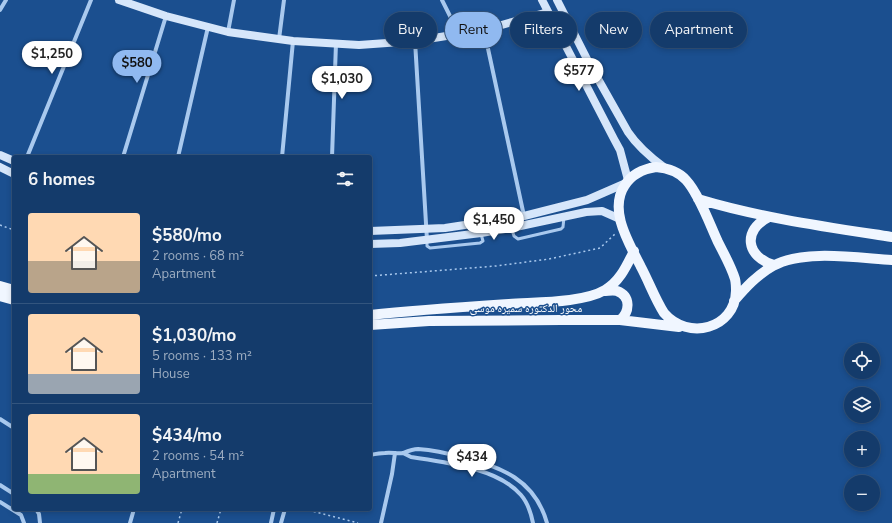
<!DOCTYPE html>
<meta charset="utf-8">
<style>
body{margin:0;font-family:"Nunito Sans","Noto Naskh Arabic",sans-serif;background:#1d4271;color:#f1f3f6;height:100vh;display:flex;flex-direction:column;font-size:15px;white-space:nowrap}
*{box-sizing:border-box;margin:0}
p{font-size:13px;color:#9dadc1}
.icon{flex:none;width:22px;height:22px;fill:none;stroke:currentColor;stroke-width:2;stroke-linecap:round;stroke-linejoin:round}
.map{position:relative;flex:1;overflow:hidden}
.panel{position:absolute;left:12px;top:155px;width:360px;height:356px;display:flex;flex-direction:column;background:#143b6b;border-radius:4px;box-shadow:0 2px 6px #0003,0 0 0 1px #33557e}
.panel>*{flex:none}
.top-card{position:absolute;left:384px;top:12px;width:380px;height:36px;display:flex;gap:8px}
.fabs{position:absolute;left:844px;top:343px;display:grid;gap:8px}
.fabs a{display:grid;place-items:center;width:36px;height:36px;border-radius:50%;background:#143b6b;box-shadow:0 2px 6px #0003,0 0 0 1px #33557e;font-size:20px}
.price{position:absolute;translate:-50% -34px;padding:0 9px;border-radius:14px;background:#fff;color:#222;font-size:13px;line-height:26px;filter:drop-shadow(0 1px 2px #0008)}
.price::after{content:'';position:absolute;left:50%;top:24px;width:12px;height:9px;margin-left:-6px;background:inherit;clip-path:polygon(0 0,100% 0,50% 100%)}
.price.current{background:#90b9f0;color:#111}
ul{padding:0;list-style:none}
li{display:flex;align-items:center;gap:12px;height:100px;padding:0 16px}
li+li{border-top:1px solid #33557e}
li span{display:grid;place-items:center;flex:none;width:112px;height:80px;border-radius:4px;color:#555}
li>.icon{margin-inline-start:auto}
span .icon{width:48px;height:48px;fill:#fffc;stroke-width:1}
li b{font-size:17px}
h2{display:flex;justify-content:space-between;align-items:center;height:48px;padding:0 16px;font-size:17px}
.tag{padding:0 14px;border-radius:18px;background:#143b6b;box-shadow:0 2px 6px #0003,0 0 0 1px #33557e;font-size:14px;line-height:36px}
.tag.current{background:#90b9f0;color:#111}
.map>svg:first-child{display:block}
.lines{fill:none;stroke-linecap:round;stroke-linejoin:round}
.path{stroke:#a9c9ee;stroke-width:1.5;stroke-dasharray:2 3;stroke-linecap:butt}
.lane{stroke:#a9c9ee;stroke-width:3}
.street{stroke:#a9c9ee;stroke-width:4}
.secondary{stroke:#d6e6fa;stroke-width:8}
.primary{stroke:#f0f6ff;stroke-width:10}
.labels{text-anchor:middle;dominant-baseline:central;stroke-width:3;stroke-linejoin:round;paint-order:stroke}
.street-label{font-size:11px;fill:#fff;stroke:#1b4f8f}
</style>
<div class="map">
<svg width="892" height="523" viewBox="0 0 892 523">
<rect width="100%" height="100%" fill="#1b4f8f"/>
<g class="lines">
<path class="path" d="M0 225 14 230
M370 276 496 266 549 259 600 248 615 234
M304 509 358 523
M178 523 182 509
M217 523 221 509"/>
<path class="lane" d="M512 230 514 236 518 239 561 229 563 227 564 217
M427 240V246L430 248 480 243 483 241 481 234"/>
<path class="street" d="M442 0 459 34
M0 10 6 0
M484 30 524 216
M228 32 234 0
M279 39 284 0
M415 41 427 240
M27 157 91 0
M123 157 166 16
M178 157 208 27
M282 157 293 41
M332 157 336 43
M0 419 14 428
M403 453 411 457C444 462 498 468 521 495 528 503 531 513 533 523
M370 455C375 454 380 453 385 453 391 452 398 454 403 453 408 451 413 449 418 449 432 450 447 453 460 457 501 466 535 480 547 523
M0 485 14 494
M0 502 21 515 24 523
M36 509 39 514 40 523
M130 523 134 509
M271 523 274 509
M281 523 285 509
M381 523 392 474 395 453"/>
<path class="secondary" d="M119 0 166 16 228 32 293 41 359 45 415 41 484 30 548 12
M542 0 614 139 620 150 628 180
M557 0 589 63 628 132C638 147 650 157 665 168
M0 155 14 161
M0 167 14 174
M370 231 445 228 524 216 587 200 626 183
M370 244 400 243 481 233 511 228 586 212 602 211 620 219"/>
<path class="primary" d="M656 167C667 168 678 171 686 180 699 194 710 225 718 242 724 254 731 266 735 279 736 283 736 287 736 291 735 329 688 341 664 313 655 299 649 282 641 267 629 243 608 210 625 185 632 174 643 169 656 167Z
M698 199C761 218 827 227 892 237
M769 217C742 230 746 257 774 265
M0 286 14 290
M604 291C608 291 613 290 617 291 631 296 630 312 620 320
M0 296 14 300
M734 301C746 287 757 275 773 266 803 249 858 258 892 260
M370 315C416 310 463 307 509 304 536 302 583 303 605 290 620 281 626 267 634 251
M370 325 429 321 561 320H620L679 327"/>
</g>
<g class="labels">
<g class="street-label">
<text x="526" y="308">محور الدكتوره سميره موسى</text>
</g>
</g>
</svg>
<div class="fabs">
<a><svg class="icon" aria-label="locate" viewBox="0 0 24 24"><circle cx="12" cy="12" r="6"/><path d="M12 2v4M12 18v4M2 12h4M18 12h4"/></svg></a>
<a><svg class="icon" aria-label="layers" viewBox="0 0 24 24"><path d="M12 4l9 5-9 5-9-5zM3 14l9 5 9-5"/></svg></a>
<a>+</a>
<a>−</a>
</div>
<b class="price" style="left:52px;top:75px">$1,250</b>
<b class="price current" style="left:137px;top:84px">$580</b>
<b class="price" style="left:579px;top:92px">$577</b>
<b class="price" style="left:342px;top:100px">$1,030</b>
<b class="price" style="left:494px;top:241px">$1,450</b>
<b class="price" style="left:472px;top:478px">$434</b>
<div class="top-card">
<a class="tag">Buy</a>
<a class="tag current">Rent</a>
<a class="tag">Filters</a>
<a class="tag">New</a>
<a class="tag">Apartment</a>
</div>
<section class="panel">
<h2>6 homes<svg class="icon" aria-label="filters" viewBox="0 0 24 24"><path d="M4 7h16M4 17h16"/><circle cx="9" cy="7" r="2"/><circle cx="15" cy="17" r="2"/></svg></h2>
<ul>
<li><span style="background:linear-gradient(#ffd9b3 60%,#b9a48a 0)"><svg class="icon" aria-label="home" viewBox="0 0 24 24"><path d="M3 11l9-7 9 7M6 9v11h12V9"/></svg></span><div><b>$580/mo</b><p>2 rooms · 68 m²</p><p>Apartment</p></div></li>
<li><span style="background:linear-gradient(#ffd9b3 75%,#9aa5b1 0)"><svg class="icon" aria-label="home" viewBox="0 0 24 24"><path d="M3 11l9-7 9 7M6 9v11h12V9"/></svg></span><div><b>$1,030/mo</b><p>5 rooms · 133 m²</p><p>House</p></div></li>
<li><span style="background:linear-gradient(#ffd9b3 75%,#8fb573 0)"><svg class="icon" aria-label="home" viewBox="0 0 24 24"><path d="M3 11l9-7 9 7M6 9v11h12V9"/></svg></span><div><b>$434/mo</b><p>2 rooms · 54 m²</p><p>Apartment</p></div></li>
</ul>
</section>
</div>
